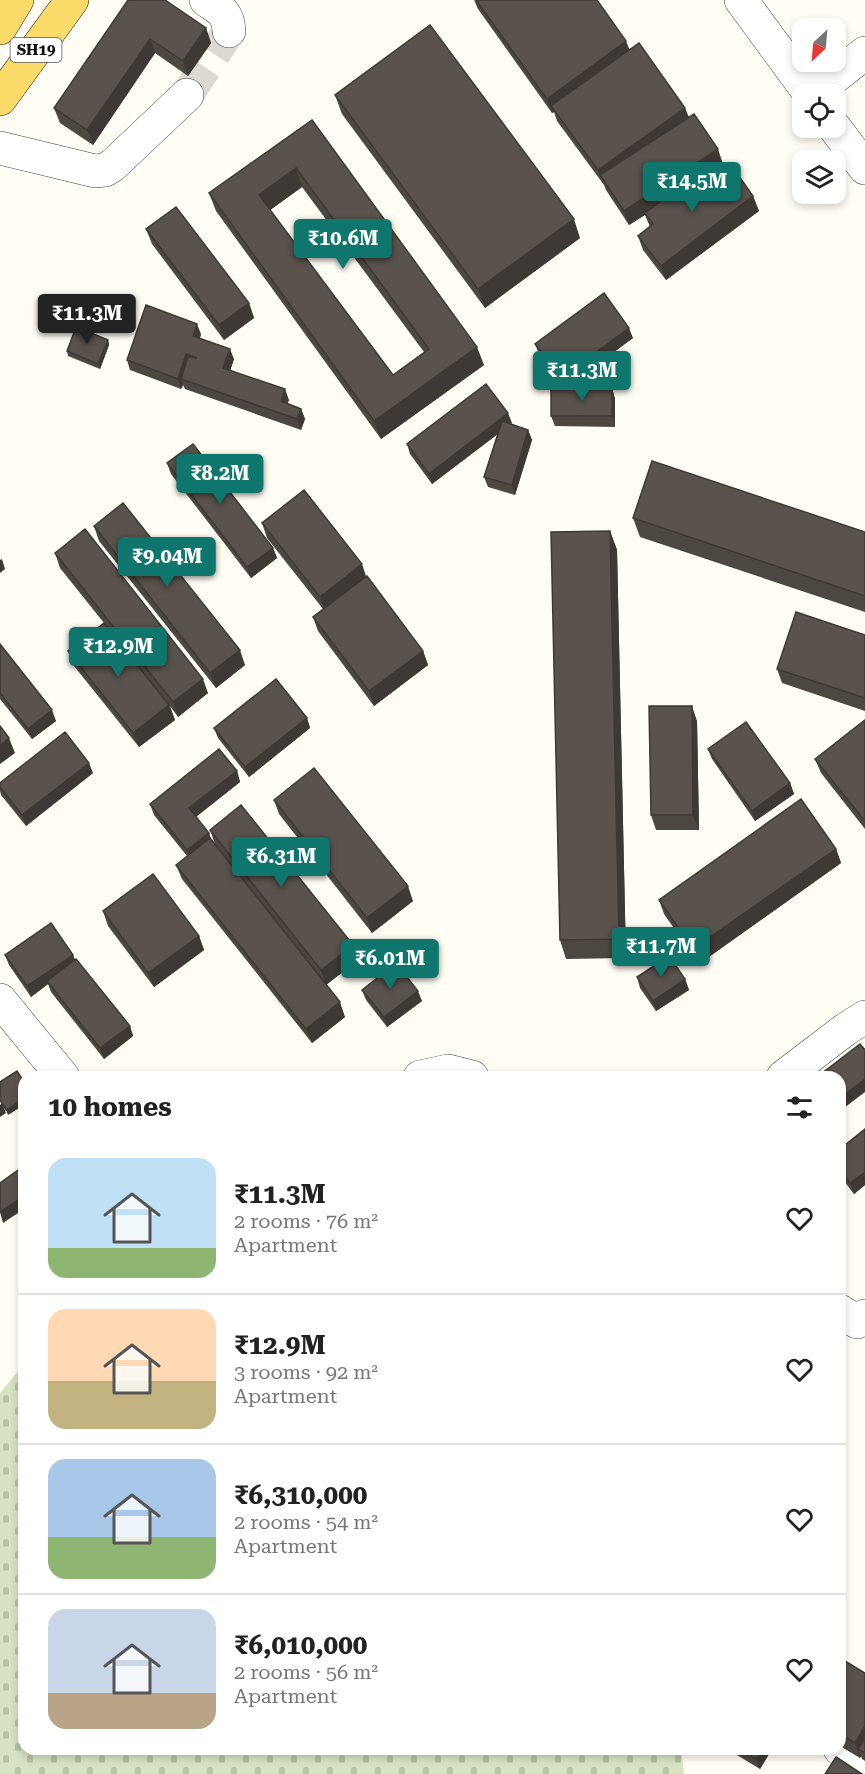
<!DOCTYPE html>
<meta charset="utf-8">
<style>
body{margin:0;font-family:"Roboto Serif",serif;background:#f6f6f6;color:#222;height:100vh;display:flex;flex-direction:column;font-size:22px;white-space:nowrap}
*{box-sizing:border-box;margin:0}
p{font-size:20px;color:#767676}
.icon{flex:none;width:33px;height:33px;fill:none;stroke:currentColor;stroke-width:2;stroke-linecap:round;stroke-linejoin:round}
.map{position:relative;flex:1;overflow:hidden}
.panel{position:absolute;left:18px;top:1071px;width:828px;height:684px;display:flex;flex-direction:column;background:#fff;border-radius:18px;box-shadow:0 3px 9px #0003}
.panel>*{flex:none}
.needle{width:39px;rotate:206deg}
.fabs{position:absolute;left:792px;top:18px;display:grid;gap:12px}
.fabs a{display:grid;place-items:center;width:54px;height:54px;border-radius:12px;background:#fff;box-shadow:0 3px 9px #0003;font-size:30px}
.price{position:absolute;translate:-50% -51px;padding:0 14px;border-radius:6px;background:#0f766e;color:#fff;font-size:20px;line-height:39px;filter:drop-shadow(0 2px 3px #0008)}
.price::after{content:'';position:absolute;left:50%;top:36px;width:18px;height:14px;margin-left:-9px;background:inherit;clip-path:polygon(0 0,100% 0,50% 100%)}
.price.selected{background:#222;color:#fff}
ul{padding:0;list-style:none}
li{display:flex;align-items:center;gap:18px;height:150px;padding:0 30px}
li+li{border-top:2px solid #e0e0e0}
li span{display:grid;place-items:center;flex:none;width:168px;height:120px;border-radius:18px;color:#555}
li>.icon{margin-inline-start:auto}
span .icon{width:72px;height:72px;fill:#fffc;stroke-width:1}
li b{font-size:26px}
h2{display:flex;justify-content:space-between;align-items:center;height:72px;padding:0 30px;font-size:26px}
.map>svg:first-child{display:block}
.cemetery{fill:url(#cemetery-stones)}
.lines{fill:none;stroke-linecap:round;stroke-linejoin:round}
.minor-tunnel{stroke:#dbd9d2;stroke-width:33;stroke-dasharray:33 16;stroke-linecap:butt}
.minor-casing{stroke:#434343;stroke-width:34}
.major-casing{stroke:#212121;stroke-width:34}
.minor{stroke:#fff;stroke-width:33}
.major{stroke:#fadb69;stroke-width:33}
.wall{fill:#4d4741;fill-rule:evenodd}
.shaded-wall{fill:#3f3935}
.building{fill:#5a524c;stroke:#3f3935;stroke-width:1.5;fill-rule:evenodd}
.labels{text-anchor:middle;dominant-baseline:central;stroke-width:6;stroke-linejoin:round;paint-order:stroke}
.shield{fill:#fff;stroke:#585858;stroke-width:1.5}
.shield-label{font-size:15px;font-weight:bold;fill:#101010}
</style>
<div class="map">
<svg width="865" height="1774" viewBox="0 0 865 1774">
<defs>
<pattern id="cemetery-stones" width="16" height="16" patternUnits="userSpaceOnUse" patternTransform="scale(1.5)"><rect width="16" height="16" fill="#d8e3c3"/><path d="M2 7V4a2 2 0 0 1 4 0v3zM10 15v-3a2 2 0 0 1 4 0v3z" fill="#b8c2a6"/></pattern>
</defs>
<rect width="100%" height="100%" fill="#fffdf4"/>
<path class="cemetery" d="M24 1364V1749H681L684 1774H0V1393Z"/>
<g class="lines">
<path class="minor-tunnel" d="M187 95 229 31"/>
<defs>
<path id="minor" d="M206 0C220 10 228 12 229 31
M741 0 810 94
M813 94 865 53
M835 128 865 168
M0 148 95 171 105 170 113 165 187 95
M0 1000 63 1077
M420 1077 448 1071 472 1077
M783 1077 846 1029 865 1017
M840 1311 857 1322 865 1316
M840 1749 865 1765"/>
<path id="major" d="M0 28 17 0
M0 99 72 0"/>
</defs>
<use href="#minor" class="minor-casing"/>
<use href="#major" class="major-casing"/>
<use href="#minor" class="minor"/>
<use href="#major" class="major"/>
</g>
<path class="wall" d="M128 0 206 28 211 43 188 76 155 53 93 145 60 123 54 108Z
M474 0 630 50 689 117 723 164 711 172 718 181 753 196 759 211 666 280 643 250 638 236 650 227 645 215 629 225 606 190 604 185 557 121 554 112 552 113 478 9Z
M335 95 580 238 485 308 342 114Z
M312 120 484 365 381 439 216 211 209 193ZM302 187 424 352 393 375 270 210Z
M146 229 249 303 254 318 224 340 152 244Z
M201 334 200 338 234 359 230 371 289 400 287 404 301 409 305 419 301 430 185 389 183 385 181 389 130 370 127 360Z
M633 338 565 388H612L615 399V427L555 426 551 416 565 388 539 354 535 344Z
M108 340 109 345 100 369 68 356 67 351Z
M512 423 511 424 528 430 532 440 515 495 488 487 484 477 498 434 432 484 410 454 407 444Z
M167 463 273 548 277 558 251 578 171 474Z
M633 518 865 532V612L640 537Z
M262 523 366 577 423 651 428 665 374 706 318 631 313 617 323 609 267 538Z
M94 526 245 665 216 688 99 541Z
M610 531 617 550 626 958 566 959 560 940Z
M55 553 208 693 178 717 170 706 175 720 139 747 74 666 68 651 104 623 60 568Z
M865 635V711L782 683 777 669Z
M0 644 56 721 32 739 0 699Z
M307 718 310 728 249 777 218 738 214 728Z
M865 720V829L821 773 815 759Z
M697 721 699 830H656L651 815Z
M708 749 790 783 794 794 755 821 712 759Z
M237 771 240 782 196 817 209 833 211 840 345 1017 312 1043 182 879 176 865 187 856 154 815 150 804Z
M93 773 26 826 1 795 0 791V783Z
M274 800 413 901 372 933 279 814Z
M210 830 353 945 358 960 326 985 215 844Z
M836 849 841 863 699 964 664 914 659 900Z
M103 911 199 936 204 950 154 987 108 926Z
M5 955H73L75 960 130 1026 133 1036 104 1059 51 992 48 984 31 997 9 965Z
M637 977 685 979 689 990 656 1011 640 988Z
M362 990 422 1001 387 1027 366 1000Z
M865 1129V1185L854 1194 840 1176V1149Z
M840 1658 865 1673V1761L862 1759 861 1756 860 1758 840 1746Z
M727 1749H772L760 1769Z"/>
<path class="shaded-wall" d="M206 28 211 43 188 76 183 61Z
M150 39 155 53 93 145 87 130Z
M626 41 632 56 551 106 554 112 552 113 547 99Z
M685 108 691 122 600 175 604 185 598 170Z
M718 149 723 164 629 225 624 211Z
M296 168 302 187 266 213 259 195Z
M753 196 759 211 666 280 661 266Z
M574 219 580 238 485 308 478 289Z
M249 303 254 318 224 340 219 325Z
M197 324 201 334 197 346 193 336Z
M629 328 633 338 565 388 561 378Z
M108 340 109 345 100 369 98 364Z
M477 347 484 365 381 439 374 421Z
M230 349 234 359 227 379 223 368Z
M186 354 190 365 181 379 183 385 181 389 178 379Z
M612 388 615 399V427L612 416Z
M285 389 289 400 284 412 281 401Z
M301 409 305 419 301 430 297 419Z
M508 413 512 423 432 484 429 474Z
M528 430 532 440 515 495 512 485Z
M610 531 617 550 626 958 619 939Z
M273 548 277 558 251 578 247 567Z
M2 559 5 569 0 573V560Z
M362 564 367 579 325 612 320 597Z
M240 650 245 665 216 688 210 673Z
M423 651 428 665 374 706 369 691Z
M203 679 208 693 178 717 173 702Z
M169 705 175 720 139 747 133 733Z
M692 706 697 721 699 830 693 815Z
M52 710 56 721 32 739 28 729Z
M307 718 310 728 249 777 245 767Z
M9 738 15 753 0 764V746Z
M89 763 93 773 26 826 22 815Z
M237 771 240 782 193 819 189 808Z
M790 783 794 794 755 821 752 811Z
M209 833 212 843 190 861 187 850Z
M836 849 841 863 699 964 693 949Z
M408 886 413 901 372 933 367 918Z
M199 936 204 950 154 987 148 973Z
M353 945 358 960 326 985 321 970Z
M73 955 77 965 47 981 48 984 31 997 27 986Z
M685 979 689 990 656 1011 653 1001Z
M418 991 422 1001 387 1027 384 1017Z
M340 1002 345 1017 312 1043 306 1029Z
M130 1026 133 1036 104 1059 100 1048Z
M865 1079V1092L840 1111V1098Z
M24 1098V1105L8 1115 6 1110Z
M2 1103 6 1113 0 1117V1105Z
M865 1172V1185L854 1194 850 1183Z
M24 1196V1209L3 1223 0 1212Z
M865 1726V1749H858L861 1756 860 1758 855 1743Z
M762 1749H772L760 1769 756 1759Z"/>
<path class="building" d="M128 0H165L206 28 183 61 150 39 87 130 54 108Z
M476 0H597L626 41 547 99Z
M430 25 574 219 478 289 335 95Z
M639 43 685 108 598 170 551 106Z
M694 114 718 149 624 211 600 175Z
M312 120 477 347 374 421 209 193ZM296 168 429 349 393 375 259 195Z
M707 167 718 181 734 169 753 196 661 266 638 236 653 224 645 213Z
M176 207 249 303 219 325 146 229Z
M604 293 629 328 561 378 535 344Z
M146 305 197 324 193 336 230 349 223 368 285 389 281 401 301 409 297 419 181 379 188 357 197 358 186 354 178 379 127 360Z
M76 327 108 340 98 364 67 351Z
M486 384 508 413 429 474 407 444Z
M551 388H612V416H551Z
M502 421 528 430 512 485 484 477Z
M193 444 273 548 247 567 167 463Z
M652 461 865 532V596L633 518Z
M304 490 362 564 320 597 262 523Z
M123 503 240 650 210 673 94 526Z
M85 529 203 679 173 702 55 553Z
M610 531 619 939 560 940 551 532Z
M367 576 423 651 369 691 313 617Z
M796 612 865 635V698L777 669Z
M104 623 169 705 133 733 68 651Z
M0 644 52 710 28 729 0 693Z
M276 679 307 718 245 767 214 728Z
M649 706H692L693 815H651Z
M865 720V820H864L815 759Z
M746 722 790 783 752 811 708 749Z
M0 726 9 738 0 746Z
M65 732 89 763 22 815 0 787V783Z
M219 749 237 771 189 808 209 833 187 850 150 804Z
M314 768 408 886 367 918 274 800Z
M801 799 836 849 693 949 659 900Z
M241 805 353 945 321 970 210 830Z
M210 838 340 1002 306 1029 176 865Z
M153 874 199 936 148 973 103 911Z
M51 923 73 955 27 986 5 955Z
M669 956 685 979 653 1001 637 977Z
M76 959 130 1026 100 1048 47 981Z
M396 963 418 991 384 1017 362 990Z
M860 1044 865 1050V1079L840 1098V1077H817Z
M17 1071 24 1082V1098L6 1110 0 1100V1082Z
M865 1129V1172L850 1183 840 1170V1149Z
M24 1166V1196L0 1212V1183Z
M840 1658 865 1673V1726L855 1743 840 1734Z
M865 1738V1753L858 1749Z
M740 1749H762L756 1759Z
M836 1757 862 1774H825Z"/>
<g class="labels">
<rect class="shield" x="10.5" y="38" width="51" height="24" rx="4.5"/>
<g class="shield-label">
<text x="36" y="50">SH19</text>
</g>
</g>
</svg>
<div class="fabs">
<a><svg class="needle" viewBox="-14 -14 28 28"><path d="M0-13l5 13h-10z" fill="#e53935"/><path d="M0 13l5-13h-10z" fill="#767676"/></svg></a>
<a><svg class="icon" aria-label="locate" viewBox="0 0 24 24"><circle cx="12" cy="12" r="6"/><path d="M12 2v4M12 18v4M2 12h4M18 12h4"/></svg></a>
<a><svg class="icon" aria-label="layers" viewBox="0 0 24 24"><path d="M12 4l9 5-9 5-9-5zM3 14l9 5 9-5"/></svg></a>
</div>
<b class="price" style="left:692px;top:213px">₹14.5M</b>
<b class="price" style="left:343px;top:270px">₹10.6M</b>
<b class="price selected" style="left:87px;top:345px">₹11.3M</b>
<b class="price" style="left:582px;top:402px">₹11.3M</b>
<b class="price" style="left:220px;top:505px">₹8.2M</b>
<b class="price" style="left:167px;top:588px">₹9.04M</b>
<b class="price" style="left:118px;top:678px">₹12.9M</b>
<b class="price" style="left:281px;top:888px">₹6.31M</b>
<b class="price" style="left:661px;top:978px">₹11.7M</b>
<b class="price" style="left:390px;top:990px">₹6.01M</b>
<section class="panel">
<h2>10 homes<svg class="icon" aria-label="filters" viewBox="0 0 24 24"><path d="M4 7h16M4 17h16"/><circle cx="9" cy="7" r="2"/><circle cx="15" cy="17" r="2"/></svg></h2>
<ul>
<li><span style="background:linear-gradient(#bfe0f5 75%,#8fb573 0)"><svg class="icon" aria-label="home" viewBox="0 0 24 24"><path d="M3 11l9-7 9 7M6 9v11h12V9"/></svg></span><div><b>₹11.3M</b><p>2 rooms · 76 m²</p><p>Apartment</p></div><svg class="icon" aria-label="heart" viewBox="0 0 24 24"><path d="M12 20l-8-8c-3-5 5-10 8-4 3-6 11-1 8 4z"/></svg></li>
<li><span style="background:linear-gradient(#ffd9b3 60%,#c2b280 0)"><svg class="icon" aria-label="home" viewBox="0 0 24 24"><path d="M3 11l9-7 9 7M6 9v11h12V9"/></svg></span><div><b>₹12.9M</b><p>3 rooms · 92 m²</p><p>Apartment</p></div><svg class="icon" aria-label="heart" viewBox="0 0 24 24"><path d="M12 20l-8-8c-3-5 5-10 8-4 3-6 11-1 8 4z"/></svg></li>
<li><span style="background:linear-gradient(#a9c7e8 65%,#8fb573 0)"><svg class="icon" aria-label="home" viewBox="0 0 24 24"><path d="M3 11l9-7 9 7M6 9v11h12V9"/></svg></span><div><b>₹6,310,000</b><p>2 rooms · 54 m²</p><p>Apartment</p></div><svg class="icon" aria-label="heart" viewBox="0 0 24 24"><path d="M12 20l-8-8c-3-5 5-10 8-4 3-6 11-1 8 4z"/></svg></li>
<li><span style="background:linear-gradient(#c9d6e8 70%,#b9a48a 0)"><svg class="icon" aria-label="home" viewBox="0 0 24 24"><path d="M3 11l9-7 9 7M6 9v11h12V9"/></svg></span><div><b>₹6,010,000</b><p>2 rooms · 56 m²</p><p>Apartment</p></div><svg class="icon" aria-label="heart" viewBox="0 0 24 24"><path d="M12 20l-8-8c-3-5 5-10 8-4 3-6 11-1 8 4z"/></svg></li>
</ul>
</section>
</div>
